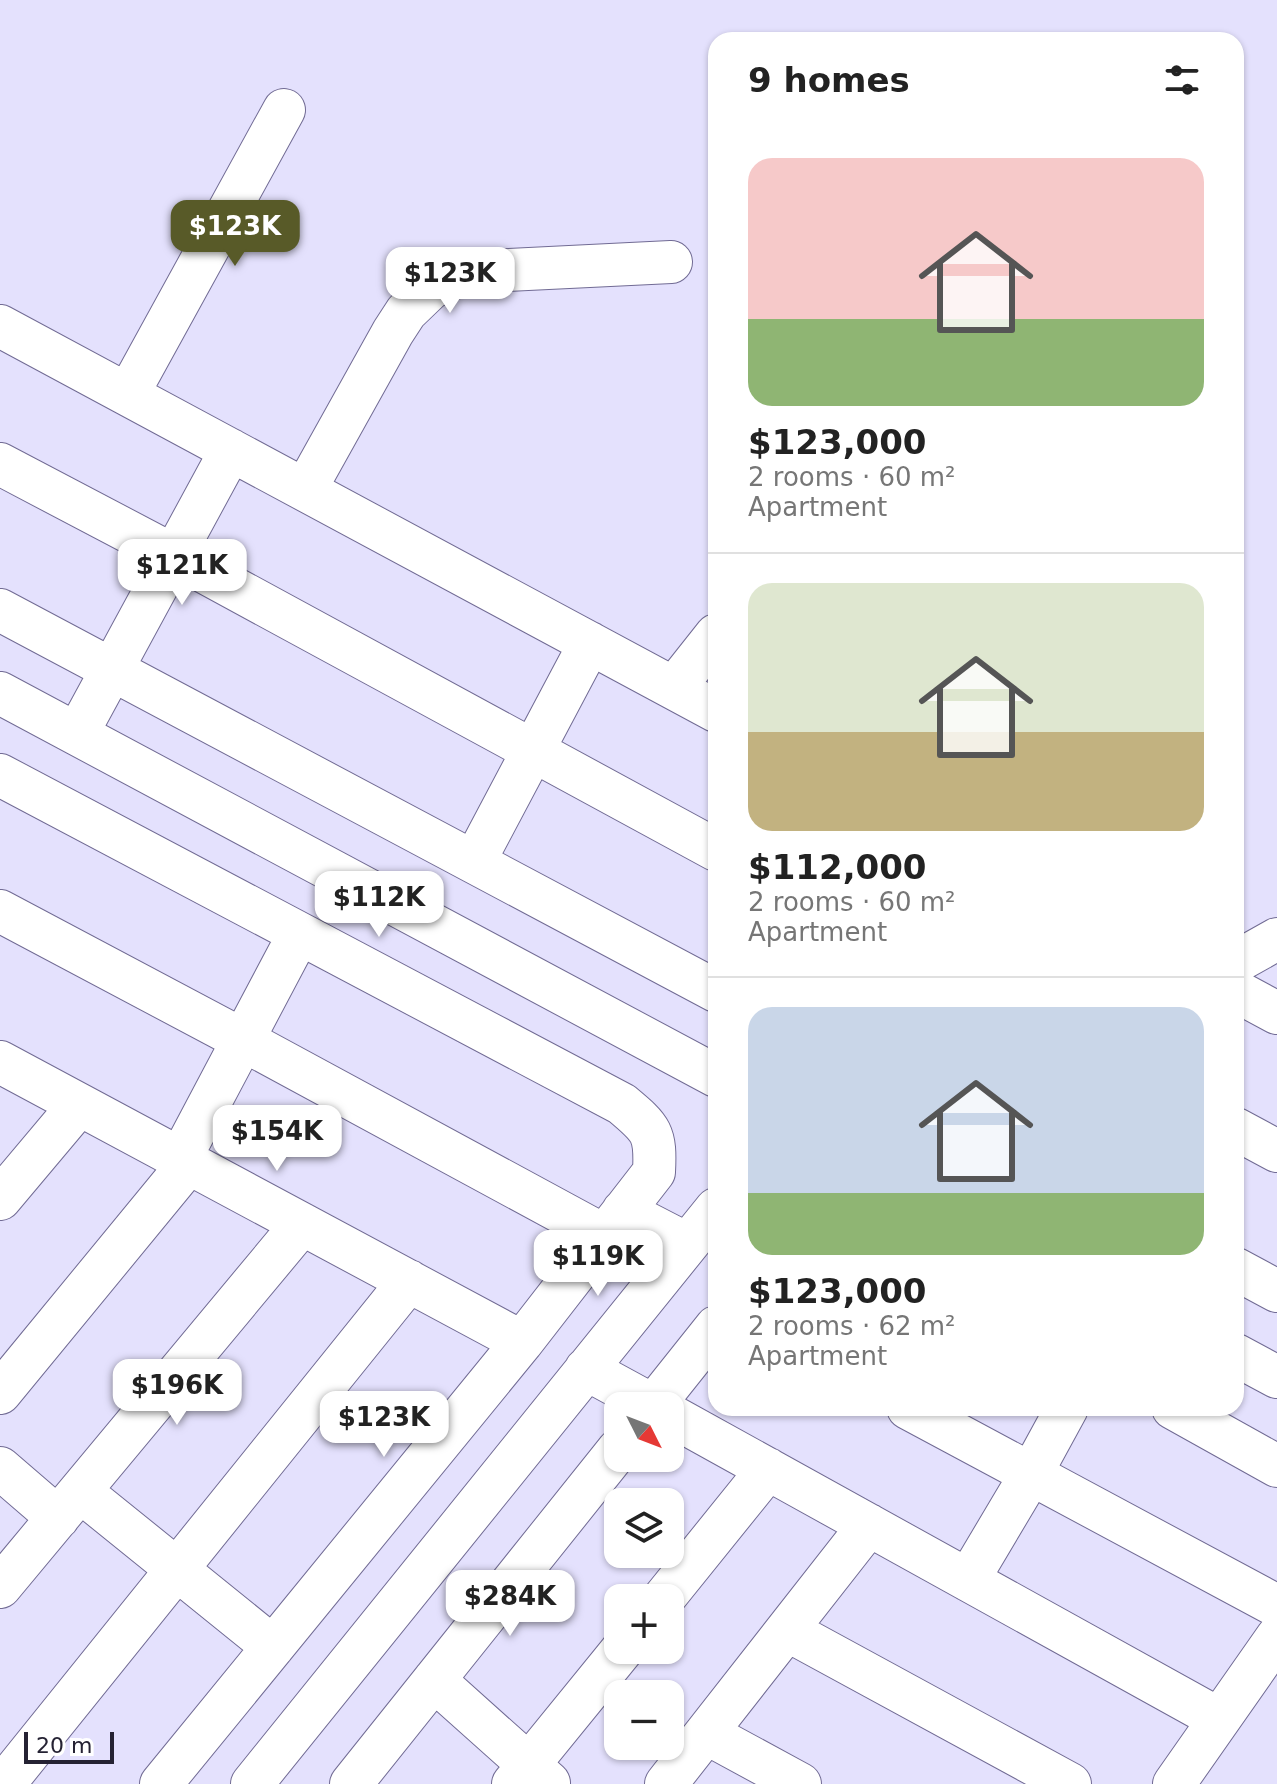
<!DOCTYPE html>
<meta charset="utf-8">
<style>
body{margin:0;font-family:"DejaVu Sans",sans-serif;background:#f6f6f6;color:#222;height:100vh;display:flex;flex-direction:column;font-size:30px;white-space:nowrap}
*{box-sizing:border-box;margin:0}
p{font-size:26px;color:#767676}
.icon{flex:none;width:44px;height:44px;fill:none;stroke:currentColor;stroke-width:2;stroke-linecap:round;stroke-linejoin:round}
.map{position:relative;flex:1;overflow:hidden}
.panel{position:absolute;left:708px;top:32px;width:536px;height:1384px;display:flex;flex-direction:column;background:#fff;border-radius:24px;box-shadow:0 2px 6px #0004}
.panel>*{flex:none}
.needle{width:52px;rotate:132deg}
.fabs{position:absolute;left:604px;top:1392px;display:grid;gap:16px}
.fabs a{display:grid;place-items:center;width:80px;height:80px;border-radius:16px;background:#fff;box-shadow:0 2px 6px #0004;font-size:40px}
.scale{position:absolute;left:24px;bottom:20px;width:90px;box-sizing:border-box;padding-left:8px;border:4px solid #252233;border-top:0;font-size:22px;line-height:28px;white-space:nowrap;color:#252233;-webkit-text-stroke:6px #fff;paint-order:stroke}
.price{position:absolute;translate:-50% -68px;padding:0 18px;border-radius:16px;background:#fff;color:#222;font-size:26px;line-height:52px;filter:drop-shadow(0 2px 4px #0008)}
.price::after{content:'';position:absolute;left:50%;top:48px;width:24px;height:18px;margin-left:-12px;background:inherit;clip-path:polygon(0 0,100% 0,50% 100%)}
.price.selected{background:#585a28;color:#fff}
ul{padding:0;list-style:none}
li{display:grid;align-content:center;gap:16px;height:424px;padding:0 40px}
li+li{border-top:2px solid #e0e0e0}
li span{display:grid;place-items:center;height:248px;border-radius:24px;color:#555}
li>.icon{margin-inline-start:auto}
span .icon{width:144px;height:144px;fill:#fffc;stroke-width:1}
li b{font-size:34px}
h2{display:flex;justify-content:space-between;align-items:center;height:96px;padding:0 40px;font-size:34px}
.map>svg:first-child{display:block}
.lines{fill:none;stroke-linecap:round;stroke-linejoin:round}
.minor-casing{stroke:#716b94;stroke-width:44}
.minor{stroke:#fff;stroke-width:42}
</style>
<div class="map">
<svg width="1277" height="1784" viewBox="0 0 1277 1784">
<rect width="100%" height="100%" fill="#e4e1fd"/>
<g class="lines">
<defs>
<path id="minor" d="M0 326 716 711
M128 394 284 110
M0 464 173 555 716 850
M305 490 393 332 406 312 431 288 449 279 488 271 671 262
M0 610 716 991
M674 688 716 635
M0 693 716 1076
M77 734 231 450
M0 775 622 1104C652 1129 656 1133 654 1172L522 1342 161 1784
M474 862 590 643
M0 911 243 1040 605 1236
M1236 962 1277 939
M1236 991 1277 1013
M0 1062 522 1342
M1236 1129 1277 1151
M180 1159 299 934
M0 1199 79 1105
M623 1211 687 1244
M1236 1269 1277 1291
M1236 1355 1277 1377
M586 1369 654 1406
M0 1393 189 1163
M653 1406 716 1327
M908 1408 1277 1606
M1173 1408 1277 1466
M670 1415 1219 1719
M0 1468 58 1518
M80 1491 273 1647
M968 1580 1031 1474 1067 1408
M0 1587 302 1224
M664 1598 768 1469
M787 1630 1070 1784
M434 1680 549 1783
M706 1733 800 1784
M4 1784 409 1281
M252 1784 716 1209
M351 1784 618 1450
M513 1784 622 1650
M666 1784 869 1525
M1174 1784 1277 1637"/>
</defs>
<use href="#minor" class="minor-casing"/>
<use href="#minor" class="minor"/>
</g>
</svg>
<div class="fabs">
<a><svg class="needle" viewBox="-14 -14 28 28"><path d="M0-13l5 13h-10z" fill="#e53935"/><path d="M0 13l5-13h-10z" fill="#767676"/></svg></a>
<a><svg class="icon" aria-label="layers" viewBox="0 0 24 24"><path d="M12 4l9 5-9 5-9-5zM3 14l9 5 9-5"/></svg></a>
<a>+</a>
<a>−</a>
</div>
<div class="scale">20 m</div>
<b class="price selected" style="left:235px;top:268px">$123K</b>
<b class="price" style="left:450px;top:315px">$123K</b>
<b class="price" style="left:182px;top:607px">$121K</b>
<b class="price" style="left:379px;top:939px">$112K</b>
<b class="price" style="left:277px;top:1173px">$154K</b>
<b class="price" style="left:598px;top:1298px">$119K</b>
<b class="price" style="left:177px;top:1427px">$196K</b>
<b class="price" style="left:384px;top:1459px">$123K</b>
<b class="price" style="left:510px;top:1638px">$284K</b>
<section class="panel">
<h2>9 homes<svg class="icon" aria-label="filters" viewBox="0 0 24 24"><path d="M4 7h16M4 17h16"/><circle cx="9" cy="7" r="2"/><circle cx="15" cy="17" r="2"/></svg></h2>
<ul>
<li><span style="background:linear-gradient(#f6c9c9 65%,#8fb573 0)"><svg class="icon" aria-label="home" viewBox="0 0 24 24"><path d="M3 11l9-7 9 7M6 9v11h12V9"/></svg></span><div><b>$123,000</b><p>2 rooms · 60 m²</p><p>Apartment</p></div></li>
<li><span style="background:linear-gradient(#dfe7d0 60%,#c2b280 0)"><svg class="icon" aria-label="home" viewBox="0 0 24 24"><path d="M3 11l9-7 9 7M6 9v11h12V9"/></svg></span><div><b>$112,000</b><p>2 rooms · 60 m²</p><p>Apartment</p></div></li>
<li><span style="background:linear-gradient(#c9d6e8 75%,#8fb573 0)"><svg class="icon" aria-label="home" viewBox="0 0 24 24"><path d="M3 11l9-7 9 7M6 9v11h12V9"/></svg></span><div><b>$123,000</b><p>2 rooms · 62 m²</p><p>Apartment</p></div></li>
</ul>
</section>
</div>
